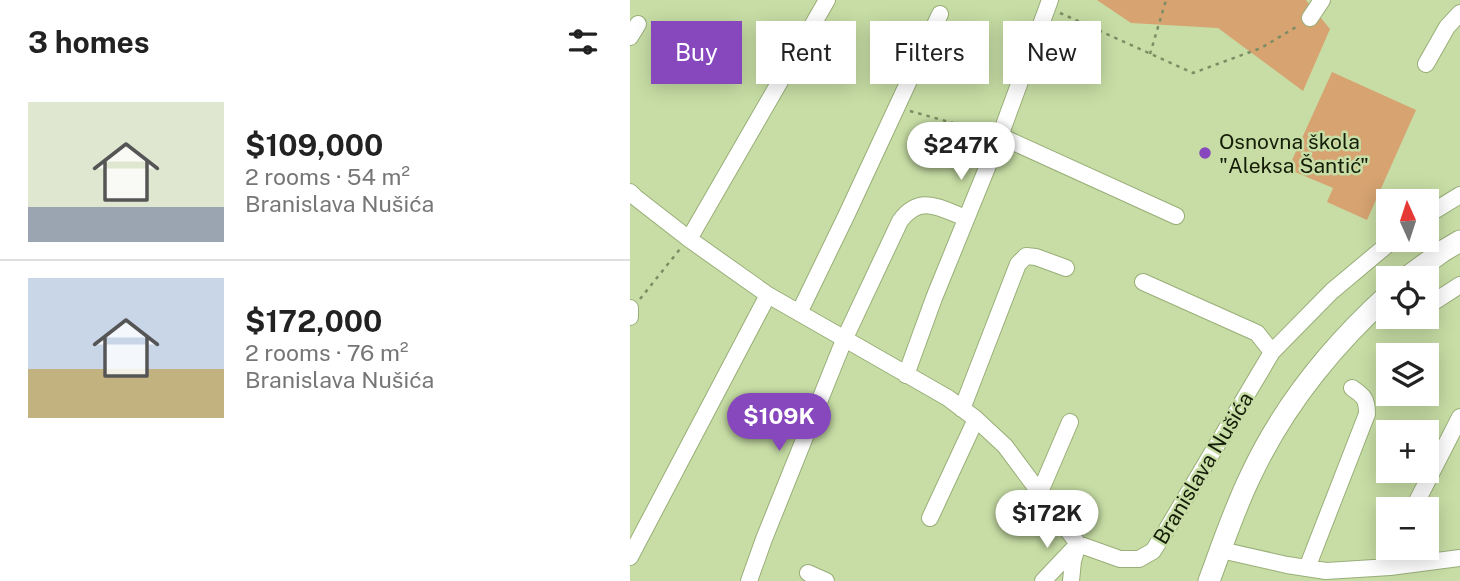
<!DOCTYPE html>
<meta charset="utf-8">
<style>
body{margin:0;font-family:"Public Sans",sans-serif;background:#f2f2f2;color:#222;height:100vh;display:flex;flex-direction:column;font-size:26px;white-space:nowrap}
*{box-sizing:border-box;margin:0}
p{font-size:23px;color:#767676}
.icon{flex:none;width:38px;height:38px;fill:none;stroke:currentColor;stroke-width:2;stroke-linecap:round;stroke-linejoin:round}
.map{position:relative;flex:1;overflow:hidden}
.panel{display:flex;flex-direction:column;background:#fff;width:630px}
.panel>*{flex:none}
.banner{position:absolute;left:21px;top:21px;width:665px;height:63px;display:flex;gap:14px}
.needle{width:46px;rotate:357deg}
.buttons{position:absolute;left:746px;top:189px;display:grid;gap:14px}
.buttons a{display:grid;place-items:center;width:63px;height:63px;border-radius:0px;background:#fff;box-shadow:0 4px 18px #0003;font-size:35px}
.price{position:absolute;translate:-50% -60px;padding:0 16px;border-radius:24px;background:#fff;color:#222;font-size:23px;line-height:46px;filter:drop-shadow(0 2px 4px #0008)}
.price::after{content:'';position:absolute;left:50%;top:42px;width:21px;height:16px;margin-left:-10px;background:inherit;clip-path:polygon(0 0,100% 0,50% 100%)}
.price.current{background:#8748be;color:#fff}
ul{padding:0;list-style:none}
li{display:flex;align-items:center;gap:21px;height:175px;padding:0 28px}
li+li{border-top:2px solid #e0e0e0}
li span{display:grid;place-items:center;flex:none;width:196px;height:140px;border-radius:0px;color:#555}
li>.icon{margin-inline-start:auto}
span .icon{width:84px;height:84px;fill:#fffc;stroke-width:1}
li b{font-size:30px}
h2{display:flex;justify-content:space-between;align-items:center;height:84px;padding:0 28px;font-size:30px}
.pill{padding:0 24px;border-radius:0px;background:#fff;box-shadow:0 4px 18px #0003;font-size:24px;line-height:63px}
.pill.current{background:#8748be;color:#fff}
main{display:flex;flex:1;min-height:0}
.map>svg:first-child{display:block}
.green{fill:#d6a371}
.lines{fill:none;stroke-linecap:round;stroke-linejoin:round}
.minor-casing{stroke:#99ae78;stroke-width:18}
.major-casing{stroke:#99ae78;stroke-width:23}
.path{stroke:#7d8d64;stroke-width:2.5;stroke-dasharray:3.5 5;stroke-linecap:butt}
.minor{stroke:#fff;stroke-width:16}
.major{stroke:#fff;stroke-width:21}
.poi-dot{fill:#8748be;stroke:#c7dda5;stroke-width:2.5}
.labels{text-anchor:middle;dominant-baseline:central;stroke-width:5;stroke-linejoin:round;paint-order:stroke}
.poi-label{font-size:21px;fill:#151d08;stroke:#c7dda5;text-anchor:start}
.street-label{font-size:21px;fill:#151d08;stroke:#c7dda5}
</style>
<main>
<section class="panel">
<h2>3 homes<svg class="icon" aria-label="filters" viewBox="0 0 24 24"><path d="M4 7h16M4 17h16"/><circle cx="9" cy="7" r="2"/><circle cx="15" cy="17" r="2"/></svg></h2>
<ul>
<li><span style="background:linear-gradient(#dfe7d0 75%,#9aa5b1 0)"><svg class="icon" aria-label="home" viewBox="0 0 24 24"><path d="M3 11l9-7 9 7M6 9v11h12V9"/></svg></span><div><b>$109,000</b><p>2 rooms · 54 m²</p><p>Branislava Nušića</p></div></li>
<li><span style="background:linear-gradient(#c9d6e8 65%,#c2b280 0)"><svg class="icon" aria-label="home" viewBox="0 0 24 24"><path d="M3 11l9-7 9 7M6 9v11h12V9"/></svg></span><div><b>$172,000</b><p>2 rooms · 76 m²</p><p>Branislava Nušića</p></div></li>
</ul>
</section>
<div class="map">
<svg width="830" height="581" viewBox="0 0 830 581">
<rect width="100%" height="100%" fill="#c7dda5"/>
<path class="green" d="M467 0H676L700 29 673 91 588 28 501 23Z
M702 72 786 110 737 220 697 202 703 188 658 169Z"/>
<g class="lines">
<defs>
<path id="minor" d="M680 18 692 0
M0 37 8 24
M796 64 817 27 830 13
M370 136 546 216
M0 192 5 197 59 239 138 295 318 398 346 419 375 446 448 544 490 559H509L523 551 537 529 642 352 702 291 763 240
M796 216 830 195
M59 239 197 0
M513 282 627 333 642 352
M796 307 830 285
M0 308V317
M169 313 217 214 310 14
M276 375 304 298 370 136 420 0
M332 409 388 264 396 256 406 257 436 268
M410 492 440 422
M783 509 830 417
M300 518 346 419
M591 550 657 565 696 571 760 567 830 558
M0 557 138 295
M760 567 765 548
M677 568 737 414C737 399 734 396 722 388
M178 573 196 581
M119 581 134 539 214 340 270 221C290 194 309 208 336 218
M413 581 448 544
M441 581 443 561 447 547"/>
<path id="major" d="M776 278 813 251 830 241
M579 581C592 546 604 510 620 477 652 408 702 346 758 295"/>
</defs>
<use href="#minor" class="minor-casing"/>
<use href="#major" class="major-casing"/>
<path class="path" d="M430 13 563 73 631 48 666 27
M520 54 536 0
M280 111 355 132
M10 299 50 249"/>
<use href="#minor" class="minor"/>
<use href="#major" class="major"/>
</g>
<circle class="poi-dot" cx="575" cy="153" r="7"/>
<g class="labels">
<g class="poi-label">
<text x="589" y="141">Osnovna škola<tspan x="589" dy="24">"Aleksa Šantić"</tspan></text>
</g>
<g class="street-label">
<text transform="translate(573 468) rotate(-59)">Branislava Nušića</text>
</g>
</g>
</svg>
<div class="buttons">
<a><svg class="needle" viewBox="-14 -14 28 28"><path d="M0-13l5 13h-10z" fill="#e53935"/><path d="M0 13l5-13h-10z" fill="#767676"/></svg></a>
<a><svg class="icon" aria-label="locate" viewBox="0 0 24 24"><circle cx="12" cy="12" r="6"/><path d="M12 2v4M12 18v4M2 12h4M18 12h4"/></svg></a>
<a><svg class="icon" aria-label="layers" viewBox="0 0 24 24"><path d="M12 4l9 5-9 5-9-5zM3 14l9 5 9-5"/></svg></a>
<a>+</a>
<a>−</a>
</div>
<b class="price" style="left:331px;top:182px">$247K</b>
<b class="price current" style="left:149px;top:453px">$109K</b>
<b class="price" style="left:417px;top:550px">$172K</b>
<div class="banner">
<a class="pill current">Buy</a>
<a class="pill">Rent</a>
<a class="pill">Filters</a>
<a class="pill">New</a>
</div>
</div>
</main>
